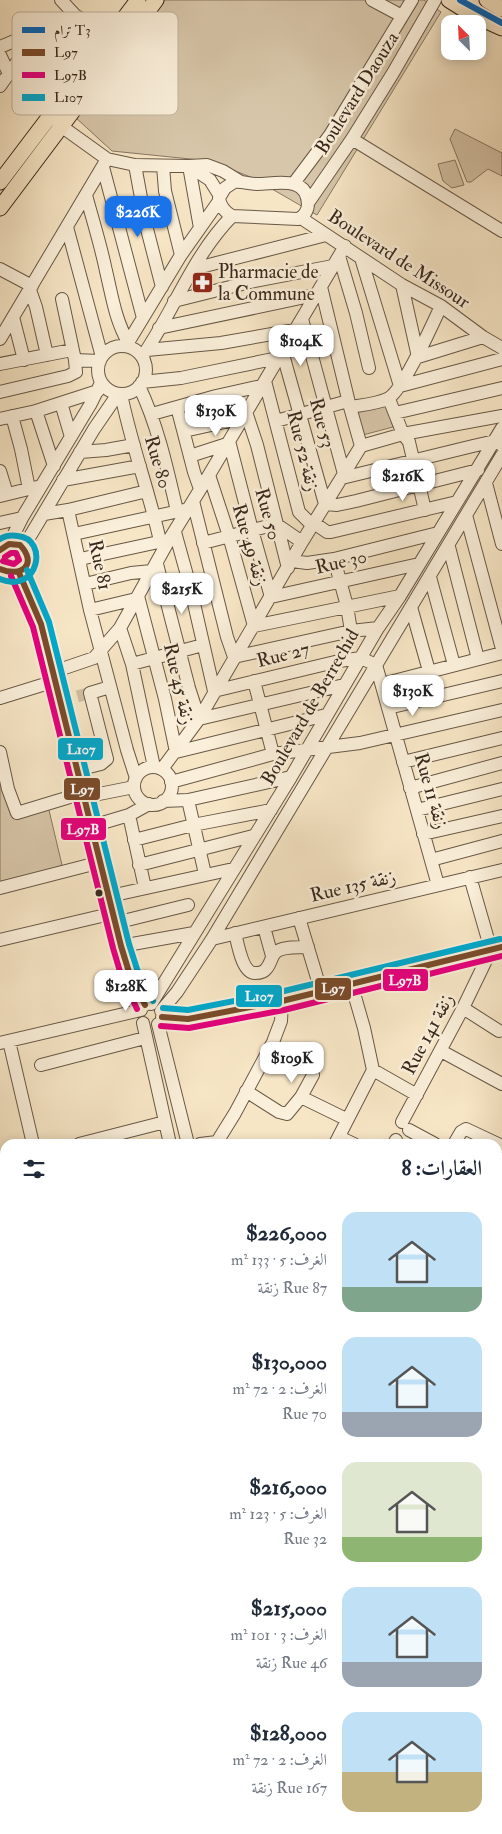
<!DOCTYPE html>
<html lang="ar">
<meta charset="utf-8">
<style>
body{margin:0;font-family:"IM FELL Double Pica",Amiri,serif;background:#f2f2f3;color:#1f2937;direction:rtl;height:100vh;display:flex;flex-direction:column;font-size:19px;white-space:nowrap}
*{box-sizing:border-box;margin:0}
p{font-size:16px;color:#747a83}
.icon{flex:none;width:28px;height:28px;fill:none;stroke:currentColor;stroke-width:2;stroke-linecap:round;stroke-linejoin:round}
.map{position:relative;flex:1;overflow:hidden;direction:ltr}
.side{position:absolute;left:0px;top:1139px;width:502px;height:696px;display:flex;flex-direction:column;background:#fff;border-radius:15px 15px 0 0;box-shadow:0 2px 12px #0003;direction:rtl}
.side>*{flex:none}
.needle{width:32px;rotate:336deg}
.controls{position:absolute;left:441px;top:15px;display:grid;gap:10px}
.controls a{display:grid;place-items:center;width:45px;height:45px;border-radius:10px;background:#fff;box-shadow:0 2px 12px #0003;font-size:25px}
.price{position:absolute;translate:-50% -42px;padding:0 11px;border-radius:10px;background:#fff;color:#222;font-size:16px;line-height:32px;filter:drop-shadow(0 1px 2px #0008)}
.price::after{content:'';position:absolute;left:50%;top:30px;width:15px;height:11px;margin-left:-8px;background:inherit;clip-path:polygon(0 0,100% 0,50% 100%)}
.price.selected{background:#1a73e8;color:#fff}
ul{padding:0;list-style:none}
li{display:flex;align-items:center;gap:15px;height:125px;padding:0 20px}
li span{display:grid;place-items:center;flex:none;width:140px;height:100px;border-radius:15px;color:#555}
li>.icon{margin-inline-start:auto}
span .icon{width:60px;height:60px;fill:#fffc;stroke-width:1}
li b{font-size:21px}
h2{display:flex;justify-content:space-between;align-items:center;height:60px;padding:0 20px;font-size:21px}
.map>svg:first-child{display:block}
.green{fill:#d7c6a9;stroke:#887762}
.lines{fill:none;stroke-linecap:round;stroke-linejoin:round}
.minor-tunnel{stroke:#d1c0a4;stroke-width:12;stroke-dasharray:12 6;stroke-linecap:butt}
.minor-casing{stroke:#685846;stroke-width:14}
.major-casing{stroke:#39281c;stroke-width:17}
.minor{stroke:#faefda;stroke-width:12}
.major{stroke:#f7e6c6;stroke-width:15}
.bus-1-casing{stroke:#faefda;stroke-width:10}
.bus-2-casing{stroke:#faefda;stroke-width:10}
.bus-3-casing{stroke:#faefda;stroke-width:10}
.bus-1{stroke:#7a4b2a;stroke-width:6}
.bus-2{stroke:#e5007d;stroke-width:6}
.bus-3{stroke:#00a9ce;stroke-width:6}
.tram-1-casing{stroke:#faefda;stroke-width:10}
.tram-1{stroke:#0065bd;stroke-width:6}
.bus-dot{fill:#39281c;stroke:#faefda;stroke-width:2}
.labels{text-anchor:middle;dominant-baseline:central;stroke-width:5;stroke-linejoin:round;paint-order:stroke}
.street-label{font-size:19px;fill:#39281c;stroke:#faefda}
.poi-label{font-size:19px;fill:#39281c;stroke:#faefda;text-anchor:start}
.key{fill:#faefda;stroke:#c0b3a1;stroke-width:1}
.key-label{font-size:14px;fill:#39281c}
.line-badge{stroke:#faefda;stroke-width:2}
.badge-label{font-size:14px;text-anchor:middle;font-weight:bold;fill:#fff}
</style>
<div class="map">
<svg width="502" height="1834" viewBox="0 0 502 1834">
<rect width="100%" height="100%" fill="#f7e6c6"/>
<filter id="stains"><feTurbulence type="fractalNoise" baseFrequency=".004" numOctaves="4"/><feColorMatrix values="0 0 0 0 .2 0 0 0 0 .09 0 0 0 0 .02 0 0 0 .5 -.17"/></filter>
<radialGradient id="worn" r=".72"><stop offset=".6" stop-color="#630" stop-opacity="0"/><stop offset="1" stop-color="#630" stop-opacity=".3"/></radialGradient>
<path class="green" d="M165 0H424L441 12 317 215 253 178 210 161 112 151 75 117Z
M455 129 502 153V176L488 169 471 182H467L450 139Z
M455 160 464 185 452 188 443 181 438 164Z
M385 401 393 427 359 436 353 409Z
M0 756 17 814 48 806 62 865 0 891Z"/>
<g class="lines">
<path class="minor-tunnel" d="M60 701 90 693"/>
<defs>
<path id="minor" d="M61 0 75 15 110 38 114 44
M372 0 402 16
M0 47 75 15
M0 55 9 74
M0 86 39 31
M51 115 61 126 107 159 135 165 189 166 207 165 223 171 241 182
M352 139 502 231
M135 165 146 225 162 287
M163 166 165 191 181 255
M189 166 200 228
M189 166 210 180 220 196
M103 167 143 318
M234 182C242 181 249 184 257 184 276 184 307 175 308 204 308 210 304 217 298 219L232 216C225 212 220 206 219 198L225 188Z
M294 183 330 135 412 0
M86 195C93 221 101 246 106 271 112 296 115 319 128 342
M308 203 352 139 393 73 435 0
M301 218 402 285 441 306 483 337 502 348
M67 227 102 357
M339 256 356 313 369 368
M361 258 400 386 502 359
M0 269 32 286
M193 269 326 235
M402 285 418 357 483 337
M321 287 350 407 361 446
M30 290 36 307 47 355
M174 301 250 282 333 266
M13 317 24 360
M302 319 344 474
M159 328 315 295
M0 339 107 159
M126 346 181 255 219 201
M98 370a24 24 0 1 1 48 0a24 24 0 1 1-48 0Z
M147 350 221 343 295 330
M282 351 325 504 337 505 356 501 478 470
M142 357C174 311 192 257 232 216
M75 360 100 361
M0 364 72 350
M265 381 299 512 312 525
M142 382 181 378 278 358
M139 386C158 426 167 468 177 511
M0 392 68 376 76 372 75 360 62 299
M121 394C131 444 149 491 160 541
M389 399 403 434 409 442 425 510
M61 403 71 437
M177 407 194 472 200 489
M350 407C361 405 376 404 387 399 402 393 433 323 441 306
M36 411 54 466
M246 412 257 445 288 568
M395 413 502 388
M152 414 216 396 261 386
M12 416 21 449 29 489
M0 419 36 411 98 391
M276 421 348 401
M184 431 243 418
M229 441 252 530 271 597 419 564
M361 446 403 434 502 416
M80 452 106 450 134 445
M190 456 227 444
M0 471 7 494
M209 475 229 536 254 626 400 596
M342 478 473 446 495 441 500 444
M63 480 140 466
M486 483 502 544
M0 496 37 487
M193 501 227 637 234 657 351 631 378 628
M68 510 90 610 127 750 136 778
M44 514 68 510 147 491
M466 515 502 649
M0 523 22 518
M314 523 327 532H331L457 502
M175 532 190 586 214 691 339 661 361 658 376 665 438 885
M74 534 184 510
M203 543 276 524 302 542
M9 544 22 518 90 405 101 383
M449 547 478 659
M23 548 94 429 118 394
M0 550 9 544 20 545C38 558 23 583 0 569
M80 559 168 540
M334 559 347 606 351 631
M292 561 307 563 334 559 438 533
M157 564 189 688 199 719 344 685
M19 573 41 624 121 946 129 972 145 1005
M430 577 454 665
M85 584 131 573 152 571
M138 596 165 699 176 752 326 715
M411 607 429 671
M90 610 136 599
M120 628 132 664 154 767
M132 664 203 645
M53 672 94 658 120 628 169 540 209 475 345 246
M254 681 273 754
M382 684 502 653
M0 698 55 681
M388 708 502 681
M0 752 8 789 17 813 83 793
M403 762 502 738
M134 786a19 19 0 1 1 38 0a19 19 0 1 1-38 0Z
M162 769 199 719 302 542 361 446
M77 770 101 764 107 759 90 693 110 687
M171 782 273 754 360 743 502 710
M410 788 502 763
M84 797 134 787
M188 800 205 874
M163 801 188 800 291 777
M417 810 502 789
M129 815 145 888
M92 826 129 815 149 804
M423 834 502 816
M134 840 193 825 271 810
M431 860 502 841
M139 865 253 836
M0 888 101 862
M110 896 233 869
M299 918 321 991
M115 923 188 905
M264 927 272 956
M235 933C238 944 242 973 255 973 259 973 264 972 266 969 271 964 271 956 276 952 283 946 299 948 308 947
M212 939 502 870
M0 940 114 913
M121 946 194 933
M151 1004 291 777 378 628 400 596 502 428
M463 1008 499 1031
M161 1011 177 992 212 939 502 455
M162 1017 188 1019 282 1001 502 947
M143 1023 170 1144
M158 1024 188 1144
M9 1041 33 1144
M0 1043 141 1010
M441 1051 502 1084
M41 1065 145 1038
M373 1070 417 1095
M246 1091 279 1112 287 1114 301 1097 313 1075
M301 1097 346 1119
M402 1122 463 1008 491 950 470 877
M409 1130 435 1144
M339 1137 354 1144
M217 1142 235 1113 273 1042 281 1021 282 1001
M79 1144 165 1122
M200 1144 217 1142 219 1144
M335 1144 373 1070 364 1028 351 983
M394 1144 396 1140
M454 1144 461 1132 466 1129 502 1146
M0 1162 5 1161
M498 1170 502 1172
M498 1230 502 1228
M0 1265 5 1266
M498 1293H502
M498 1306H502
M498 1354H502
M0 1361 5 1360
M0 1377 5 1375
M498 1416H502
M0 1424 5 1433
M498 1474 502 1619
M0 1584 5 1580
M498 1671 502 1670
M0 1687 5 1683
M498 1721H502
M0 1780 5 1776
M498 1785 502 1792
M498 1817 502 1814
M191 1830V1834
M236 1830 238 1834
M279 1830 281 1834
M323 1830 326 1834
M417 1830 419 1834
M36 1834 40 1830
M378 1834 384 1830
M475 1834 480 1830"/>
<path id="major" d="M449 0 473 15 502 28
M487 0 502 9
M0 182 138 0
M0 208 156 0
M0 1561 5 1572
M117 1830 119 1834"/>
</defs>
<use href="#minor" class="minor-casing"/>
<use href="#major" class="major-casing"/>
<use href="#minor" class="minor"/>
<use href="#major" class="major"/>
<defs>
<path id="bus-1" d="M0 550 9 544 20 545C38 564 22 578 0 569
M19 573 41 624 121 946 129 972 145 1005
M162 1017 188 1019 282 1001 502 947"/>
<path id="bus-2" d="M3 561 14 564 19 560 16 553H11L5 557
M11 576 33 627 113 948 121 975 137 1009
M161 1026 189 1028 284 1010 502 956"/>
<path id="bus-3" d="M0 539C6 535 11 535 18 536 49 539 39 595 0 579
M27 570 49 622 129 944 137 969 153 1001
M163 1008 188 1010 280 992 500 939"/>
</defs>
<use href="#bus-1" class="bus-1-casing"/>
<use href="#bus-2" class="bus-2-casing"/>
<use href="#bus-3" class="bus-3-casing"/>
<use href="#bus-1" class="bus-1"/>
<use href="#bus-2" class="bus-2"/>
<use href="#bus-3" class="bus-3"/>
<defs>
<path id="tram-1" d="M460 0 502 23"/>
</defs>
<use href="#tram-1" class="tram-1-casing"/>
<use href="#tram-1" class="tram-1"/>
</g>
<defs>
<symbol id="pharmacy-square" viewBox="-11 -11 22 22"><rect x="-9" y="-9" width="18" height="18" rx="4" fill="#8f2418" stroke="#faefda"/><path d="M-2-6h4v4h4v4h-4v4h-4v-4h-4v-4h4Z" fill="#fff"/></symbol>
</defs>
<g fill-rule="evenodd">
<use href="#pharmacy-square" x="190" y="270" width="25" height="25"/>
</g>
<circle class="bus-dot" cx="99" cy="893" r="4.5"/>
<g class="labels">
<g class="street-label">
<text transform="translate(357 93) rotate(-58)">Boulevard Daouza</text>
<text transform="translate(399 259) rotate(33)">Boulevard de Missour</text>
<text transform="translate(322 423) rotate(75)">Rue 53</text>
<text transform="translate(303 451) rotate(76)">Rue 52 زنقة</text>
<text transform="translate(158 462) rotate(74)">Rue 80</text>
<text transform="translate(268 514) rotate(75)">Rue 50</text>
<text transform="translate(250 545) rotate(74)">Rue 49 زنقة</text>
<text transform="translate(341 562) rotate(-13)">Rue 30</text>
<text transform="translate(100 565) rotate(78)">Rue 81</text>
<text transform="translate(283 655) rotate(-14)">Rue 27</text>
<text transform="translate(179 684) rotate(77)">Rue 45 زنقة</text>
<text transform="translate(310 707) rotate(-60)">Boulevard de Berrechid</text>
<text transform="translate(431 791) rotate(74)">Rue 11 زنقة</text>
<text transform="translate(353 886) rotate(-13)">Rue 135 زنقة</text>
<text transform="translate(428 1034) rotate(-62)">Rue 141 زنقة</text>
</g>
<g class="poi-label">
<text x="218" y="272">Pharmacie de<tspan x="218" dy="22">la Commune</tspan></text>
</g>
</g>
<rect x="12" y="12" width="166" height="103" rx="8" class="key"/>
<rect x="22" y="27" width="23" height="6" fill="#0065bd"/>
<rect x="22" y="49" width="23" height="7" fill="#7a4b2a"/>
<rect x="22" y="72" width="23" height="6" fill="#e5007d"/>
<rect x="22" y="94" width="23" height="7" fill="#00a9ce"/>
<g class="key-label">
<text x="54" y="35">ترام T3</text>
<text x="54" y="57">L97</text>
<text x="54" y="80">L97B</text>
<text x="54" y="102">L107</text>
</g>
<g class="line-badge">
<rect x="57" y="737" width="47" height="24" rx="5" fill="#00a9ce"/>
<rect x="63" y="777" width="38" height="24" rx="5" fill="#7a4b2a"/>
<rect x="60" y="817" width="47" height="24" rx="5" fill="#e5007d"/>
<rect x="382" y="968" width="47" height="24" rx="5" fill="#e5007d"/>
<rect x="314" y="977" width="38" height="24" rx="5" fill="#7a4b2a"/>
<rect x="235" y="984" width="48" height="24" rx="5" fill="#00a9ce"/>
</g>
<g class="badge-label">
<text x="81" y="754">L107</text>
<text x="82" y="794">L97</text>
<text x="83" y="834">L97B</text>
<text x="405" y="985">L97B</text>
<text x="333" y="993">L97</text>
<text x="259" y="1001">L107</text>
</g>
<rect width="100%" height="100%" filter="url(#stains)"/>
<rect width="100%" height="100%" fill="url(#worn)"/>
</svg>
<div class="controls">
<a><svg class="needle" viewBox="-14 -14 28 28"><path d="M0-13l5 13h-10z" fill="#e53935"/><path d="M0 13l5-13h-10z" fill="#747a83"/></svg></a>
</div>
<b class="price selected" style="left:138px;top:238px">$226K</b>
<b class="price" style="left:301px;top:367px">$104K</b>
<b class="price" style="left:216px;top:437px">$130K</b>
<b class="price" style="left:403px;top:502px">$216K</b>
<b class="price" style="left:182px;top:615px">$215K</b>
<b class="price" style="left:413px;top:717px">$130K</b>
<b class="price" style="left:126px;top:1012px">$128K</b>
<b class="price" style="left:292px;top:1084px">$109K</b>
<section class="side">
<h2>العقارات: 8<svg class="icon" aria-label="filters" viewBox="0 0 24 24"><path d="M4 7h16M4 17h16"/><circle cx="9" cy="7" r="2"/><circle cx="15" cy="17" r="2"/></svg></h2>
<ul>
<li><span style="background:linear-gradient(#bfe0f5 75%,#7fa58c 0)"><svg class="icon" aria-label="home" viewBox="0 0 24 24"><path d="M3 11l9-7 9 7M6 9v11h12V9"/></svg></span><div><b>$226,000</b><p>الغرف: 5 · 133 m²</p><p>Rue 87 زنقة</p></div></li>
<li><span style="background:linear-gradient(#bfe0f5 75%,#9aa5b1 0)"><svg class="icon" aria-label="home" viewBox="0 0 24 24"><path d="M3 11l9-7 9 7M6 9v11h12V9"/></svg></span><div><b>$130,000</b><p>الغرف: 2 · 72 m²</p><p>Rue 70</p></div></li>
<li><span style="background:linear-gradient(#dfe7d0 75%,#8fb573 0)"><svg class="icon" aria-label="home" viewBox="0 0 24 24"><path d="M3 11l9-7 9 7M6 9v11h12V9"/></svg></span><div><b>$216,000</b><p>الغرف: 5 · 123 m²</p><p>Rue 32</p></div></li>
<li><span style="background:linear-gradient(#bfe0f5 75%,#9aa5b1 0)"><svg class="icon" aria-label="home" viewBox="0 0 24 24"><path d="M3 11l9-7 9 7M6 9v11h12V9"/></svg></span><div><b>$215,000</b><p>الغرف: 3 · 101 m²</p><p>Rue 46 زنقة</p></div></li>
<li><span style="background:linear-gradient(#bfe0f5 60%,#c2b280 0)"><svg class="icon" aria-label="home" viewBox="0 0 24 24"><path d="M3 11l9-7 9 7M6 9v11h12V9"/></svg></span><div><b>$128,000</b><p>الغرف: 2 · 72 m²</p><p>Rue 167 زنقة</p></div></li>
</ul>
</section>
</div>
